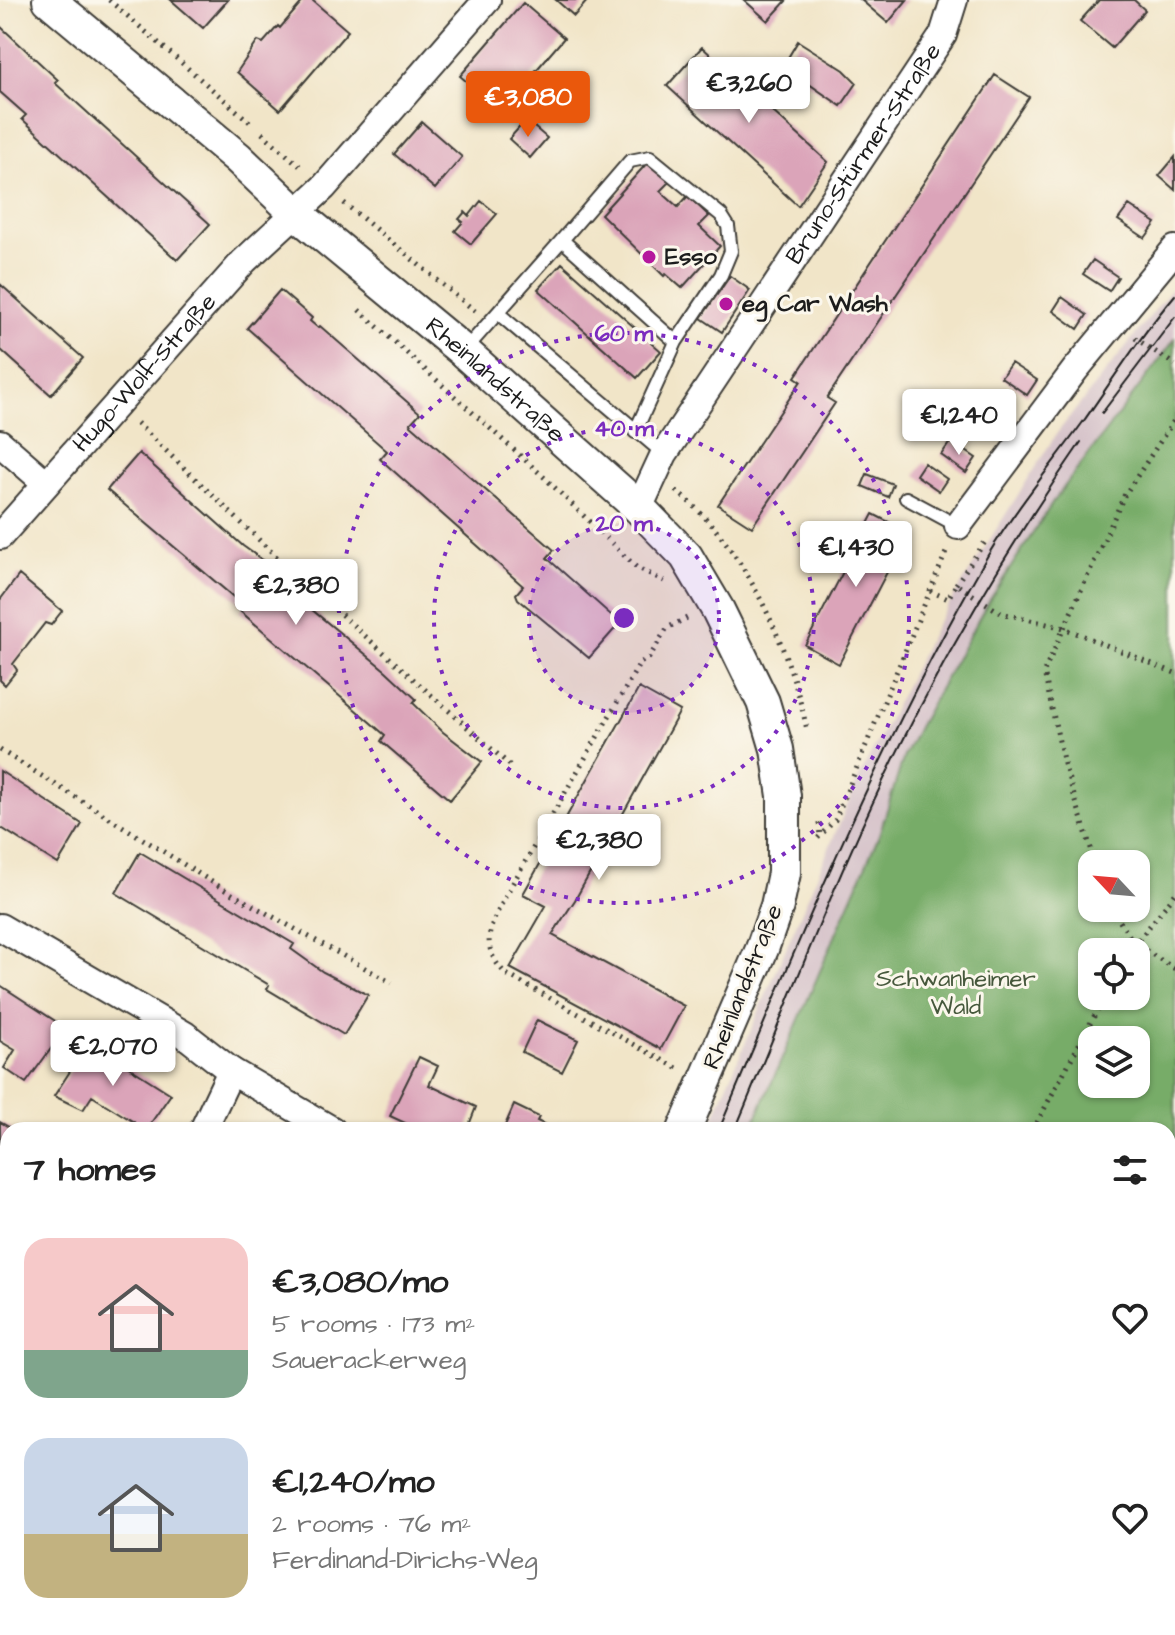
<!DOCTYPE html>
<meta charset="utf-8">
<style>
body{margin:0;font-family:"Architects Daughter",sans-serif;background:#f2f2f2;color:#222;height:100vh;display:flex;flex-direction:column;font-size:30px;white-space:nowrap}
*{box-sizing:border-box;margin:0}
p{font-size:26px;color:#767676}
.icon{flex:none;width:44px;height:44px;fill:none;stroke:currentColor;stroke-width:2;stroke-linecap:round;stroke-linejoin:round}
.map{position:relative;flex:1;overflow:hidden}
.details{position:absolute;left:0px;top:1122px;width:1176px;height:514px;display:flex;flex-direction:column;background:#fff;border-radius:24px 24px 0 0;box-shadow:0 2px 6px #0004}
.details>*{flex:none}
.needle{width:52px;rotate:296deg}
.buttons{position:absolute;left:1078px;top:850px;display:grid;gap:16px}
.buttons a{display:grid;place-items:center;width:72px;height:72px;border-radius:16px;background:#fff;box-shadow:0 2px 6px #0004;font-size:40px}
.price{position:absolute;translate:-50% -68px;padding:0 18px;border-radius:8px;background:#fff;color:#222;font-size:26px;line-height:52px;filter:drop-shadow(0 2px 4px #0008)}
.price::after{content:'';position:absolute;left:50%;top:48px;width:24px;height:18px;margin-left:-12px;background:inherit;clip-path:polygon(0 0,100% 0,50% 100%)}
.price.current{background:#ea580c;color:#fff}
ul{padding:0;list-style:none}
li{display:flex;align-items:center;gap:24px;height:200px;padding:0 24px}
li span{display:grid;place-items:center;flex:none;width:224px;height:160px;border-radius:24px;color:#555}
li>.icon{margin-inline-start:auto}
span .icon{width:96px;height:96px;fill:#fffc;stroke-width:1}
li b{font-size:34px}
h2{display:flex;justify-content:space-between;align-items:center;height:96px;padding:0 24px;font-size:34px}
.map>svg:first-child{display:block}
.industrial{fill:#d2bdc6}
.forest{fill:#77ac68;stroke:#4a6442;stroke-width:2;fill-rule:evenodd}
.building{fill:#dba4b9}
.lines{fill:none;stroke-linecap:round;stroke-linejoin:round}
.service-casing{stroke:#3c3a36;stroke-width:16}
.minor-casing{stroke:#3c3a36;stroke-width:30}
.tertiary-casing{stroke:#3c3a36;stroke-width:36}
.path{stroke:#3c3a36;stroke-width:5;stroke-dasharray:2 6;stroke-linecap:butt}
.service{stroke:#fff;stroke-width:12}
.minor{stroke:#fff;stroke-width:26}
.tertiary{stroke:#fff;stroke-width:32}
.tram{stroke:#1c1c1c;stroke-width:2}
.ring{fill:none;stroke:#7b2cbf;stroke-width:4;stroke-dasharray:4 8}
.poi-dot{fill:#b5179e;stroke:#fbf7ec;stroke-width:3}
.labels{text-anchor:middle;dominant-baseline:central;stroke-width:6;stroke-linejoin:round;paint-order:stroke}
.street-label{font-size:24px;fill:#1c1c1c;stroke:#fbf7ec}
.poi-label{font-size:24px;font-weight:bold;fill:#1c1c1c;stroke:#fbf7ec;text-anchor:start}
.park-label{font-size:24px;fill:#46583c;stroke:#fbf7ec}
.centre{fill:#7b2cbf;stroke:#fbf7ec;stroke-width:4}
.ring-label{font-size:24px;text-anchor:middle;font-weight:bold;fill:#7b2cbf;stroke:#fbf7ec;stroke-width:6;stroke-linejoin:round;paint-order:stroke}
</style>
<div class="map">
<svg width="1175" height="1635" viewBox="0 0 1175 1635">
<rect width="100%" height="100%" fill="#fbf7ec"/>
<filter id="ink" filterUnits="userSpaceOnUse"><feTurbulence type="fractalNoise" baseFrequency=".0125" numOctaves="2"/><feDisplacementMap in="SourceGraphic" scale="16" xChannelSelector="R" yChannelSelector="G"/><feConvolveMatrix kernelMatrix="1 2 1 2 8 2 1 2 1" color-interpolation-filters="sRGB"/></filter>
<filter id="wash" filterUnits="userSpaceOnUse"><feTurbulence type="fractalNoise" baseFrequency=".006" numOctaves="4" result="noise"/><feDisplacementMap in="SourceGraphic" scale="32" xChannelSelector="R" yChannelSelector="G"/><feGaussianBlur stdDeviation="1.8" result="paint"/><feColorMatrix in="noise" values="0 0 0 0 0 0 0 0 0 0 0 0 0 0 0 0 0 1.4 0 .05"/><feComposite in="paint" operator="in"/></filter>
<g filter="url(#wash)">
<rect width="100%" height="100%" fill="#f1e5c8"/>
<path class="industrial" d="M1175 285V339L1055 499 987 604 918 727 904 756 879 835 751 1130H708L859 778 936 625 1057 433Z"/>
<path class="forest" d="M1175 339V1635H537L540 1628H1168V1130H751L879 835 904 756 918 727 987 604 1055 499ZM1092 864H1136V908H1092ZM1092 952H1136V996H1092ZM1092 1040H1136V1084H1092Z"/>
<g id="blocks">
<path class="building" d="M171 0H228L203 28Z
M304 0H312L348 31 280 110 237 72 258 41 263 43 278 26 280 28Z
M556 0H588L574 16Z
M744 0H787L768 21Z
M861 0H907L888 23Z
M1099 0H1134L1145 10 1112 48 1080 21Z
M523 3 564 38 501 111 460 76Z
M0 26 58 80 55 83 210 224 177 260 22 119 26 115 0 92Z
M798 41 844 70 857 83 841 106 783 66Z
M702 47 828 162 798 206 667 86Z
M995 75 1029 97 827 398 835 403 752 527 718 505 801 381 795 377Z
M526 120 547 138 530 158 509 139Z
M422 122 462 157 435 189 394 154Z
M1175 157V190L1159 176Z
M649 161 670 181 660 191 678 207 688 196 709 216 699 226 720 246 682 288 666 274 664 276 601 214Z
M481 201 497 214 471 244 455 231 463 222 459 219 465 212 469 216Z
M1129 205 1156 223 1145 238 1118 220Z
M1093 260 1118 277 1109 291 1083 274Z
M562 263 661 351 637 378 538 289Z
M730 276 750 290 722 332 701 318Z
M0 284 83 358 51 395 0 349Z
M280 290 312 318 310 321 318 328 320 326 420 413 410 424 554 550 547 558 620 623 589 658 518 599 516 594 523 586 380 459 387 451 247 328Z
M1062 297 1087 315 1078 329 1053 311Z
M1011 363 1037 380 1027 395 1001 377Z
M951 441 976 458 966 473 941 455Z
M139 453 243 546 275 569 270 575 386 671 416 699 413 703 443 732 482 762 450 800 381 741 385 735 240 611 244 606 107 490Z
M924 463 947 479 939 491 916 475Z
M867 474 893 484 888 497 862 486Z
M873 514 908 532 839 664 805 645Z
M19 575 62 611 51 625 45 623 13 664 17 670 5 685 0 680V600Z
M639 688 680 711 575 900 552 935 684 1006 661 1049 510 968 546 906 523 894Z
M0 771 82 824 58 864 0 827Z
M140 852 294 944 291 949 323 972 368 995 344 1035 267 989 269 985 116 893Z
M0 985 66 1028 26 1083 4 1068 15 1050 0 1041Z
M537 1020 578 1040 562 1072 522 1052Z
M89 1042 171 1094 146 1130H129L134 1122 92 1096 83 1110 54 1096Z
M419 1057 438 1066 429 1085 476 1107 467 1130H420L390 1116Z
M514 1105 539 1117 537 1121 556 1130H503Z
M0 1122 14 1130H8V1142L0 1155Z
M0 1256 8 1262V1313L0 1308Z
M298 1628H352L348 1635H294Z"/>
</g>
</g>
<g filter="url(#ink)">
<use href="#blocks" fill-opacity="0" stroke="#3c3a36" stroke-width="2"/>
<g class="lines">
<defs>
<path id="service" d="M562 240 630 161 650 157 721 215 728 226 731 251 721 275 676 342 635 432
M499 314 664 454
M464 351 562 240 676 342
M906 498 958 526"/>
<g id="minor">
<path d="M0 443 46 483"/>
<path id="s1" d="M639 508 664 454 943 35 954 0"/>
<path d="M958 526 1075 370 1175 249"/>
<path id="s2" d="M0 536 244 261 324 187 487 0"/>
<path d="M0 927 185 1035 231 1071 332 1130"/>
<path d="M203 1130 231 1071"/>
<path d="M0 1360 8 1365"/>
<path d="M0 1526 8 1513"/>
</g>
<g id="tertiary">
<path id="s3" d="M49 0 238 158 296 213 463 351 639 508 686 556 718 610 763 702 777 749 784 796V873L777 906 762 949 684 1130"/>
<path d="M469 1635 472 1628"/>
</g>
</defs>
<use href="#service" class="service-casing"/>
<use href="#minor" class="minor-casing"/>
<use href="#tertiary" class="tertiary-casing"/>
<path class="path" d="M109 0 251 123
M262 133 302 168
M344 203 475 311
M359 310 545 478 636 567 664 581
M1135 338 1175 365
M137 423 279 559 513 768
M676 491C744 543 790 648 807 730
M956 584 985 542
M930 591 948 599 956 584 1001 613 1064 628 1175 673
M0 750 225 890 392 983
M819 823 820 838
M818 838 835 820 947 550
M1096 864 1064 764 1044 672 1124 496 1175 419
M1111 908 1134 943 1175 969
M1129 952 1175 894
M677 1068 506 974C475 943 493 922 510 888L640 663 649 658 667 628 689 617
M1033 1130 1105 996
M0 1581 8 1587
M63 1628 72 1635
M606 1635 614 1628"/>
<use href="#service" class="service"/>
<use href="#minor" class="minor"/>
<use href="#tertiary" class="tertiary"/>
<path class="tram" d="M1102 413 1175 317
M719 1130C801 934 882 739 988 555 1016 508 1051 466 1083 422 1113 379 1141 335 1175 295
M735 1130C796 985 851 835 926 696 973 608 1024 524 1081 442
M507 1635 510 1628
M522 1635 525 1628"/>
</g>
</g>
<circle cx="624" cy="618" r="95" fill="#7b2cbf" fill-opacity=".12"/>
<g class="ring">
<circle cx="624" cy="618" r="95"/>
<circle cx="624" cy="618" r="190"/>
<circle cx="624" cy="618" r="285"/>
</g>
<g class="poi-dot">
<circle cx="649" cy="257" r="8"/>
<circle cx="726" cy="304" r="8"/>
</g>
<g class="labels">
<g class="street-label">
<text stroke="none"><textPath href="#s1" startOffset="420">Bruno-Stürmer-Straße</textPath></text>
<text stroke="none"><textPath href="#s2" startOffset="218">Hugo-Wolf-Straße</textPath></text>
<text stroke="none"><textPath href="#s3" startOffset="586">Rheinlandstraße</textPath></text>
<text transform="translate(743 987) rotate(-68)">Rheinlandstraße</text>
</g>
<g class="poi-label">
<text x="665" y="257">Esso</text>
<text x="742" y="304">eg Car Wash</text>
</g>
<g class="park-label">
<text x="956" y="979">Schwanheimer<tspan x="956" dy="28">Wald</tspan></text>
</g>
</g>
<circle cx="624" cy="618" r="12" class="centre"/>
<g class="ring-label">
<text x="624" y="341">60 m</text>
<text x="624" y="436">40 m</text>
<text x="624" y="531">20 m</text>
</g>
</svg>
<div class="buttons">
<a><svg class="needle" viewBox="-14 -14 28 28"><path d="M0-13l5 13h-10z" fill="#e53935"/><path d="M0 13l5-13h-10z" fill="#767676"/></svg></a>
<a><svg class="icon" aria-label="locate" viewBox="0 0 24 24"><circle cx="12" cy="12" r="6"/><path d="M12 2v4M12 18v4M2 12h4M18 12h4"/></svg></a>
<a><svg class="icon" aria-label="layers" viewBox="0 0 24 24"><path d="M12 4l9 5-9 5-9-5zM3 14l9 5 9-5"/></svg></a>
</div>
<b class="price" style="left:749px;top:125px">€3,260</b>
<b class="price current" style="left:528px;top:139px">€3,080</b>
<b class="price" style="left:959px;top:457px">€1,240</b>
<b class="price" style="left:856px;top:589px">€1,430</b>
<b class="price" style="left:296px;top:627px">€2,380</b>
<b class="price" style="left:599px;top:882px">€2,380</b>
<b class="price" style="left:113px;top:1088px">€2,070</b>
<section class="details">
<h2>7 homes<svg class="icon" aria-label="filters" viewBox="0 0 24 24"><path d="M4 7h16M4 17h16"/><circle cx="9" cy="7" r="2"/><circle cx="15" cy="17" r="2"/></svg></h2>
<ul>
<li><span style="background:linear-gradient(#f6c9c9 70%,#7fa58c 0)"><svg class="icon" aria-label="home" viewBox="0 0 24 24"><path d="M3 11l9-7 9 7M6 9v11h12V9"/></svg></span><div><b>€3,080/mo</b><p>5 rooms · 173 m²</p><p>Sauerackerweg</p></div><svg class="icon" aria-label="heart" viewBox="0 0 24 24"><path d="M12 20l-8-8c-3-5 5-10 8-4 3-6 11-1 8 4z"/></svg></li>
<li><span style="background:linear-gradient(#c9d6e8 60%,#c2b280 0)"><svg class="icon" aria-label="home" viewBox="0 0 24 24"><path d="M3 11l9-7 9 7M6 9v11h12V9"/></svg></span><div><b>€1,240/mo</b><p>2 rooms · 76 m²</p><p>Ferdinand-Dirichs-Weg</p></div><svg class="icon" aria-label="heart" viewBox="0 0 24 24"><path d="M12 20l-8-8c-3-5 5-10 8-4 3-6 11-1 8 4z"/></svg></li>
</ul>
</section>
</div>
